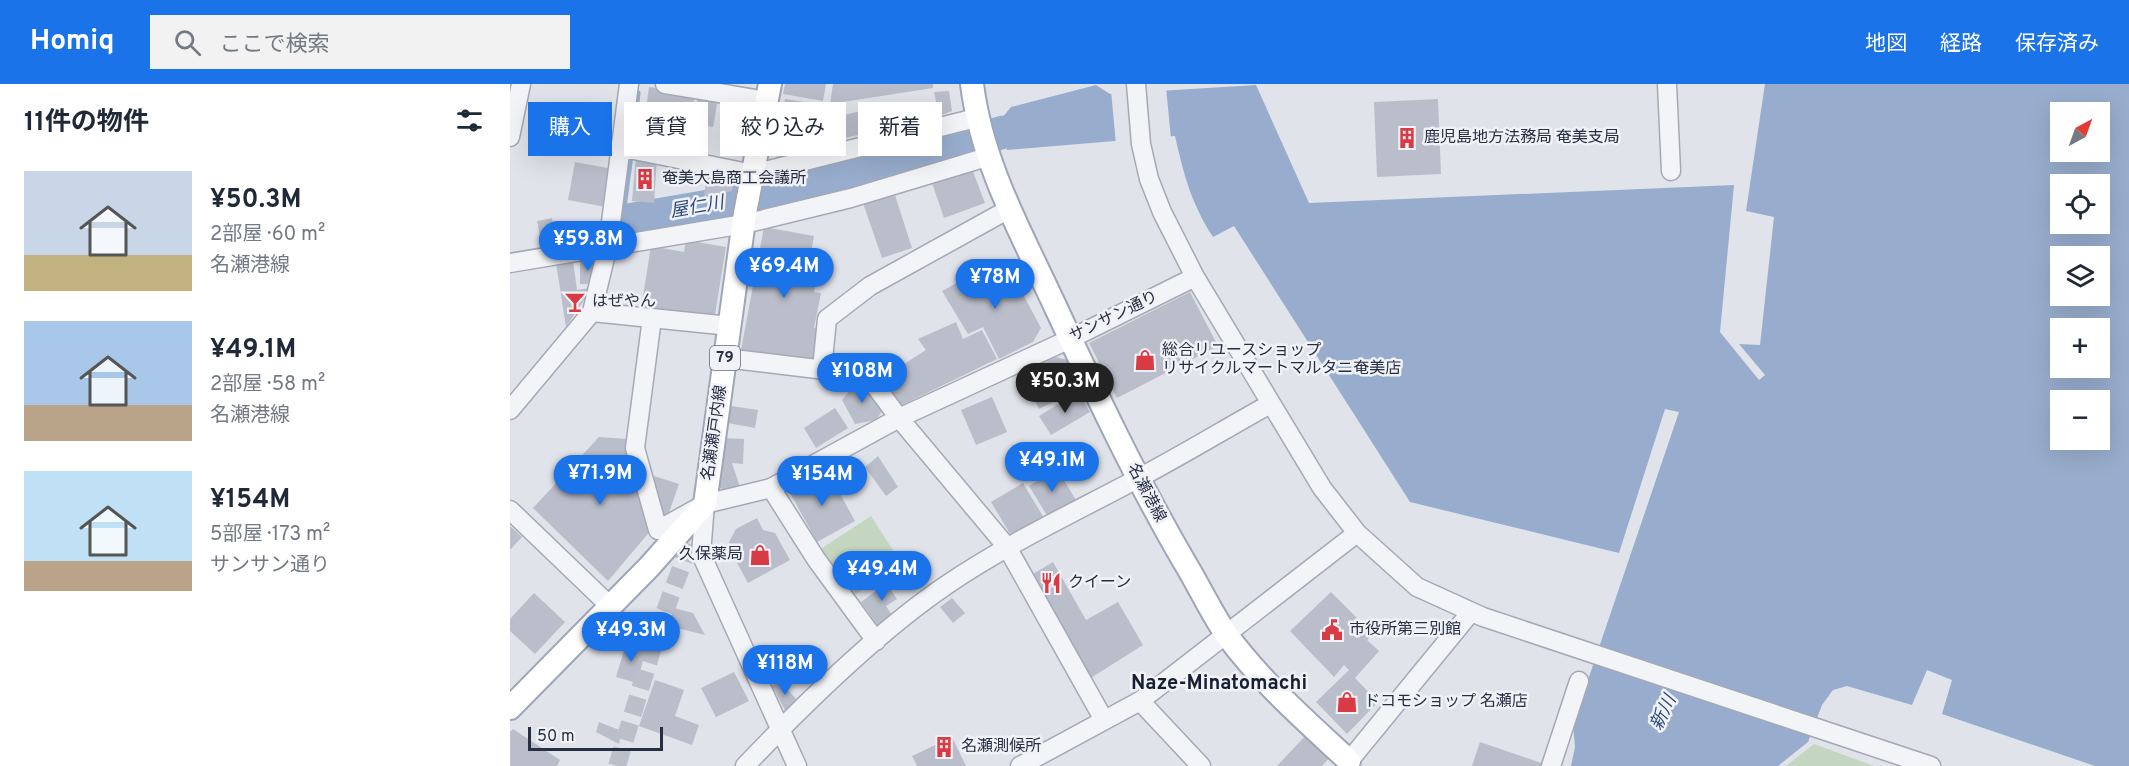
<!DOCTYPE html>
<html lang="ja">
<meta charset="utf-8">
<style>
body{margin:0;font-family:Overpass,"Noto Sans JP",sans-serif;background:#f2f2f3;color:#1f2937;height:100vh;display:flex;flex-direction:column;font-size:22px;white-space:nowrap}
*{box-sizing:border-box;margin:0}
p{font-size:20px;color:#747a83}
.icon{flex:none;width:33px;height:33px;fill:none;stroke:currentColor;stroke-width:2;stroke-linecap:round;stroke-linejoin:round}
.map{position:relative;flex:1;overflow:hidden}
.details{display:flex;flex-direction:column;background:#fff;width:510px}
.details>*{flex:none}
.top-card{position:absolute;left:18px;top:18px;width:570px;height:54px;display:flex;gap:12px}
.needle{width:39px;rotate:41deg}
.controls{position:absolute;left:1540px;top:18px;display:grid;gap:12px}
.controls a{display:grid;place-items:center;width:60px;height:60px;border-radius:0px;background:#fff;box-shadow:0 6px 24px #0002;font-size:30px}
.scale{position:absolute;left:18px;bottom:15px;width:135px;box-sizing:border-box;padding-left:6px;border:3px solid #272f43;border-top:0;font-size:16px;line-height:21px;white-space:nowrap;color:#272f43;-webkit-text-stroke:4px #f0f2f7;paint-order:stroke}
.price{position:absolute;translate:-50% -51px;padding:0 14px;border-radius:21px;background:#1a73e8;color:#fff;font-size:20px;line-height:39px;filter:drop-shadow(0 2px 3px #0008)}
.price::after{content:'';position:absolute;left:50%;top:36px;width:18px;height:14px;margin-left:-9px;background:inherit;clip-path:polygon(0 0,100% 0,50% 100%)}
.price.selected{background:#222;color:#fff}
ul{padding:0;list-style:none}
li{display:flex;align-items:center;gap:18px;height:150px;padding:0 24px}
li span{display:grid;place-items:center;flex:none;width:168px;height:120px;border-radius:0px;color:#555}
li>.icon{margin-inline-start:auto}
span .icon{width:72px;height:72px;fill:#fffc;stroke-width:1}
li b{font-size:26px}
h2{display:flex;justify-content:space-between;align-items:center;height:72px;padding:0 24px;font-size:26px}
.chip{padding:0 21px;border-radius:0px;background:#fff;box-shadow:0 6px 24px #0002;font-size:21px;line-height:54px}
.chip.selected{background:#1a73e8;color:#fff}
header{display:flex;align-items:center;gap:36px;box-sizing:border-box;height:84px;padding:0 30px;background:#1a73e8;color:#fff}
header strong{font-size:28px}
nav{display:flex;gap:33px;margin-inline-start:auto;font-size:21px}
.search{width:420px;height:54px;background:#f2f2f3;display:flex;align-items:center;gap:15px;box-sizing:border-box;padding:0 21px;border-radius:0px;color:#747a83;font-size:22px}
main{display:flex;flex:1;min-height:0}
.map>svg:first-child{display:block}
.green{fill:#c4d5c0}
.water{fill:#98adcd;fill-rule:evenodd}
.pier{fill:#e0e3ea}
.lines{fill:none;stroke-linecap:round;stroke-linejoin:round}
.stream{stroke:#98adcd;stroke-width:5}
.river{stroke:#98adcd;stroke-width:33}
.building{fill:#babeca}
.minor-tunnel{stroke:#bbbfc9;stroke-width:18;stroke-dasharray:18 9;stroke-linecap:butt}
.minor-casing{stroke:#a5a9b5;stroke-width:21}
.major-casing{stroke:#9ea6b7;stroke-width:26}
.minor{stroke:#f3f4f8;stroke-width:18}
.major{stroke:#fff;stroke-width:22}
.labels{text-anchor:middle;dominant-baseline:central;stroke-width:5;stroke-linejoin:round;paint-order:stroke}
.shield{fill:#f0f2f7;stroke:#636a79;stroke-width:1.5}
.shield-label{font-size:15px;font-weight:bold;fill:#272f43}
.poi-label{font-size:16px;fill:#272f43;stroke:#f0f2f7;text-anchor:start}
.street-label{font-size:16px;fill:#272f43;stroke:#f0f2f7}
.water-label{font-size:18px;font-style:italic;fill:#2e497a;stroke:#f0f2f7}
.quarter-label{font-size:20px;font-weight:bold;fill:#192034;stroke:#f0f2f7}
</style>
<header>
<strong>Homiq</strong>
<div class="search"><svg class="icon" aria-label="search" viewBox="0 0 24 24"><circle cx="10" cy="10" r="6"/><path d="M15 15l6 6"/></svg>ここで検索</div>
<nav><a>地図</a><a>経路</a><a>保存済み</a></nav>
</header>
<main>
<section class="details">
<h2>11件の物件<svg class="icon" aria-label="filters" viewBox="0 0 24 24"><path d="M4 7h16M4 17h16"/><circle cx="9" cy="7" r="2"/><circle cx="15" cy="17" r="2"/></svg></h2>
<ul>
<li><span style="background:linear-gradient(#c9d6e8 70%,#c2b280 0)"><svg class="icon" aria-label="home" viewBox="0 0 24 24"><path d="M3 11l9-7 9 7M6 9v11h12V9"/></svg></span><div><b>¥50.3M</b><p>2部屋 · 60 m²</p><p>名瀬港線</p></div></li>
<li><span style="background:linear-gradient(#a9c7e8 70%,#b9a48a 0)"><svg class="icon" aria-label="home" viewBox="0 0 24 24"><path d="M3 11l9-7 9 7M6 9v11h12V9"/></svg></span><div><b>¥49.1M</b><p>2部屋 · 58 m²</p><p>名瀬港線</p></div></li>
<li><span style="background:linear-gradient(#bfe0f5 75%,#b9a48a 0)"><svg class="icon" aria-label="home" viewBox="0 0 24 24"><path d="M3 11l9-7 9 7M6 9v11h12V9"/></svg></span><div><b>¥154M</b><p>5部屋 · 173 m²</p><p>サンサン通り</p></div></li>
</ul>
</section>
<div class="map">
<svg width="1619" height="682" viewBox="0 0 1619 682">
<rect width="100%" height="100%" fill="#e0e3ea"/>
<path class="green" d="M361 432 392 480 340 514 309 466Z
M1304 660 1364 682H1276Z"/>
<path class="water" d="M1255 0H1619V682H1585L1432 630 1442 596 1417 586 1402 621 1337 602 1323 606 1312 621 1298 658 1268 682H1061L1065 663 1063 640 1169 328 1155 325 1109 469 900 418 724 142 703 153C681 119 674 91 665 52L497 66 491 35 501 23 586 1 600 10 746 1 799 119 1224 101 1210 248 1249 296 1255 291 1229 260 1250 261 1264 133 1236 127ZM1551 28H1590V68H1551ZM1551 100H1590V140H1551ZM1551 172H1590V212H1551ZM1551 244H1590V284H1551ZM1551 316H1590V356H1551Z"/>
<path class="pier" d="M656 3 661 55 606 60 601 7Z"/>
<g class="lines">
<path class="stream" d="M123 56 128 9
M118 136 114 124 121 71"/>
<path class="river" d="M118 136 257 112 494 48"/>
</g>
<path class="building" d="M275 0H316L313 17 273 10Z
M323 0H423V4L320 20Z
M139 3 185 9 181 38 135 32Z
M439 7 442 27 429 32 424 8Z
M188 11 208 14 203 43 183 40Z
M275 15 301 19 298 35 272 31Z
M928 15 931 90 867 93 864 18Z
M214 17 239 21 236 40 211 35Z
M368 23 373 45 318 58 313 36Z
M269 33 295 38 293 48 308 44 313 62 296 67 292 51 288 70 267 73 262 65Z
M126 72 147 74 144 119 122 117Z
M65 78 103 85 96 123 58 116Z
M462 85 475 119 434 134 422 99Z
M197 88 224 95 222 107 194 113Z
M384 108 402 164 372 174 353 119Z
M42 134 47 159 32 162 27 137Z
M254 143 304 152 299 179 309 180 304 208 311 209 304 244 313 245 307 280 231 266Z
M176 156 216 163 204 237 131 225 141 162 174 168Z
M70 176H85V200H70Z
M63 177 67 206 82 204 56 243 46 179Z
M477 182 485 195 500 186 531 244 523 258 489 275 473 243 458 250 432 207Z
M680 208 708 262 607 314 579 259Z
M446 238 453 255 472 246 487 275 392 321 384 317 367 297 416 266 408 255Z
M546 273 561 277 574 303 529 325 512 290Z
M353 298 374 324 366 336 345 340 332 316 344 301Z
M568 308 580 328 541 351 529 332Z
M482 313 497 348 466 361 451 326Z
M221 322 248 326 245 344 218 339Z
M325 324 338 344 306 364 294 344Z
M89 353 117 355 142 445 98 497 23 424Z
M214 354 234 355 233 380 222 379 231 406 220 410 210 404Z
M368 372 388 403 376 412 355 383Z
M547 385 566 416 538 433 519 402Z
M318 388 345 437 307 458 280 409Z
M144 392 169 400 155 440 140 406Z
M513 399 534 434 502 453 481 418Z
M247 434 253 446 265 449 280 476 238 499 220 466 219 458 226 445Z
M0 442 12 453 0 466Z
M543 478 576 536 608 518 633 561 576 597 518 493Z
M389 490 394 497 381 506 387 515 376 522 384 534 370 545 351 518Z
M821 508 863 550 857 556 869 567 845 594 868 618 837 650 806 618 839 586 834 581 824 593 780 547Z
M24 509 55 538 25 570 0 547V535Z
M442 514 455 529 443 539 430 523Z
M164 524 183 529 195 551 159 542Z
M116 560 136 565 127 599 106 593Z
M224 588 239 617 206 633 191 604Z
M145 596 174 606 165 632 189 641 182 661 129 642Z
M269 597 289 618 276 628 262 602Z
M89 638 112 647 109 660 86 648Z
M3 645 50 676 47 682H0V648Z
M798 649 822 671 812 682H767Z
M442 653 456 682H407L402 672Z
M970 658 1040 682H962Z"/>
<g class="lines">
<path class="minor-tunnel" d="M107 682 148 546 191 430"/>
<defs>
<path id="minor" d="M155 0 257 17
M626 0 631 60 639 95 652 128 685 193 812 404 847 449 907 503 973 533 1421 682
M1157 0 1161 87
M0 53 11 0
M109 63 243 90 466 34
M0 179 234 140 341 114 477 73
M82 228 220 242
M142 234 125 364 148 446 195 420 261 404 389 334 560 255 685 193
M215 274 357 291 389 334 497 463 594 636
M312 285 317 235 360 202 499 125
M0 326 82 228 98 161 119 0
M261 404 306 475 366 557
M195 420 191 470 287 682
M0 426 100 522
M630 617 691 682
M839 677 961 528
M235 682C293 621 365 550 435 502 495 461 561 430 625 396 671 372 715 345 760 320
M510 682 630 617 847 449
M1041 682 1069 597"/>
<path id="major" d="M462 0C472 81 512 150 546 224 586 310 627 397 675 479 689 502 701 528 716 550 751 598 796 637 839 677
M0 624 139 483 195 420 235 129 260 0"/>
</defs>
<use href="#minor" class="minor-casing"/>
<use href="#major" class="major-casing"/>
<use href="#minor" class="minor"/>
<use href="#major" class="major"/>
</g>
<defs>
<symbol id="building-bare" viewBox="-9 -9 18 18"><path d="M-4-6H4V6H1V3H-1V6H-4ZM-2.5-4.3h1.7v1.8h-1.7ZM.8-4.3h1.7v1.8H.8ZM-2.5-1h1.7V.8h-1.7ZM.8-1h1.7V.8H.8Z" fill="#d93b45" stroke="#f0f2f7" stroke-width="2.5" paint-order="stroke"/></symbol>
<symbol id="bar-bare" viewBox="-9 -9 18 18"><path d="M-6-5H6L.8 .8V4.5H3.5V6h-7V4.5H-.8V.8Z" fill="#d93b45" stroke="#f0f2f7" stroke-width="2.5" paint-order="stroke"/></symbol>
<symbol id="shop-bare" viewBox="-9 -9 18 18"><path d="M-5-2.5h2.3a2.7 3.5 0 0 1 5.4 0H5L5.5 6h-11ZM-1.5-2.5h3a1.5 2.3 0 0 0-3 0Z" fill="#d93b45" stroke="#f0f2f7" stroke-width="2.5" paint-order="stroke"/></symbol>
<symbol id="restaurant-bare" viewBox="-9 -9 18 18"><path d="M-5-6h1v4h1v-4h1v4h1v-4h1v5L-1.5 .5V6h-2V.5L-5-1ZM5-6V6H3V1.5H1.5Q1.5-4 5-6Z" fill="#d93b45" stroke="#f0f2f7" stroke-width="2.5" paint-order="stroke"/></symbol>
<symbol id="civic-bare" viewBox="-9 -9 18 18"><path d="M-.6-6.5H3V-4.5H.6V-3L4-1V1h2V6H-6V1h2V-1L-.6-3ZM-1.2 2.5V6h2.4V2.5Z" fill="#d93b45" stroke="#f0f2f7" stroke-width="2.5" paint-order="stroke"/></symbol>
</defs>
<g fill-rule="evenodd">
<use href="#building-bare" x="882" y="39" width="30" height="30"/>
<use href="#building-bare" x="120" y="80" width="30" height="30"/>
<use href="#bar-bare" x="50" y="203" width="30" height="30"/>
<use href="#shop-bare" x="620" y="261" width="30" height="30"/>
<use href="#shop-bare" x="235" y="456" width="30" height="30"/>
<use href="#restaurant-bare" x="526" y="484" width="30" height="30"/>
<use href="#civic-bare" x="807" y="531" width="30" height="30"/>
<use href="#shop-bare" x="822" y="603" width="30" height="30"/>
<use href="#building-bare" x="419" y="648" width="30" height="30"/>
</g>
<g class="labels">
<rect class="shield" x="200" y="262" width="30" height="24" rx="4.5"/>
<g class="shield-label">
<text x="215" y="274">79</text>
</g>
<g class="poi-label">
<text x="914" y="54">鹿児島地方法務局 奄美支局</text>
<text x="152" y="95">奄美大島商工会議所</text>
<text x="82" y="218">はぜやん</text>
<text x="652" y="267">総合リユースショップ<tspan x="652" dy="18">リサイクルマートマルタニ奄美店</tspan></text>
<text x="233" y="471" text-anchor="end">久保薬局</text>
<text x="558" y="499">クイーン</text>
<text x="839" y="546">市役所第三別館</text>
<text x="854" y="618">ドコモショップ 名瀬店</text>
<text x="451" y="663">名瀬測候所</text>
</g>
<g class="street-label">
<text transform="translate(604 233) rotate(-26)">サンサン通り</text>
<text transform="translate(205 349) rotate(-82)">名瀬瀬戸内線</text>
<text transform="translate(636 409) rotate(62)">名瀬港線</text>
</g>
<g class="water-label">
<text transform="translate(187 124) rotate(-10)">屋仁川</text>
<text transform="translate(1154 629) rotate(-64)">新川</text>
</g>
<g class="quarter-label">
<text x="709" y="600">Naze-Minatomachi</text>
</g>
</g>
</svg>
<div class="controls">
<a><svg class="needle" viewBox="-14 -14 28 28"><path d="M0-13l5 13h-10z" fill="#e53935"/><path d="M0 13l5-13h-10z" fill="#747a83"/></svg></a>
<a><svg class="icon" aria-label="locate" viewBox="0 0 24 24"><circle cx="12" cy="12" r="6"/><path d="M12 2v4M12 18v4M2 12h4M18 12h4"/></svg></a>
<a><svg class="icon" aria-label="layers" viewBox="0 0 24 24"><path d="M12 4l9 5-9 5-9-5zM3 14l9 5 9-5"/></svg></a>
<a>+</a>
<a>−</a>
</div>
<div class="scale">50 m</div>
<b class="price" style="left:78px;top:188px">¥59.8M</b>
<b class="price" style="left:274px;top:215px">¥69.4M</b>
<b class="price" style="left:485px;top:226px">¥78M</b>
<b class="price" style="left:352px;top:320px">¥108M</b>
<b class="price selected" style="left:555px;top:330px">¥50.3M</b>
<b class="price" style="left:542px;top:409px">¥49.1M</b>
<b class="price" style="left:90px;top:422px">¥71.9M</b>
<b class="price" style="left:312px;top:423px">¥154M</b>
<b class="price" style="left:372px;top:518px">¥49.4M</b>
<b class="price" style="left:121px;top:579px">¥49.3M</b>
<b class="price" style="left:275px;top:612px">¥118M</b>
<div class="top-card">
<a class="chip selected">購入</a>
<a class="chip">賃貸</a>
<a class="chip">絞り込み</a>
<a class="chip">新着</a>
</div>
</div>
</main>
